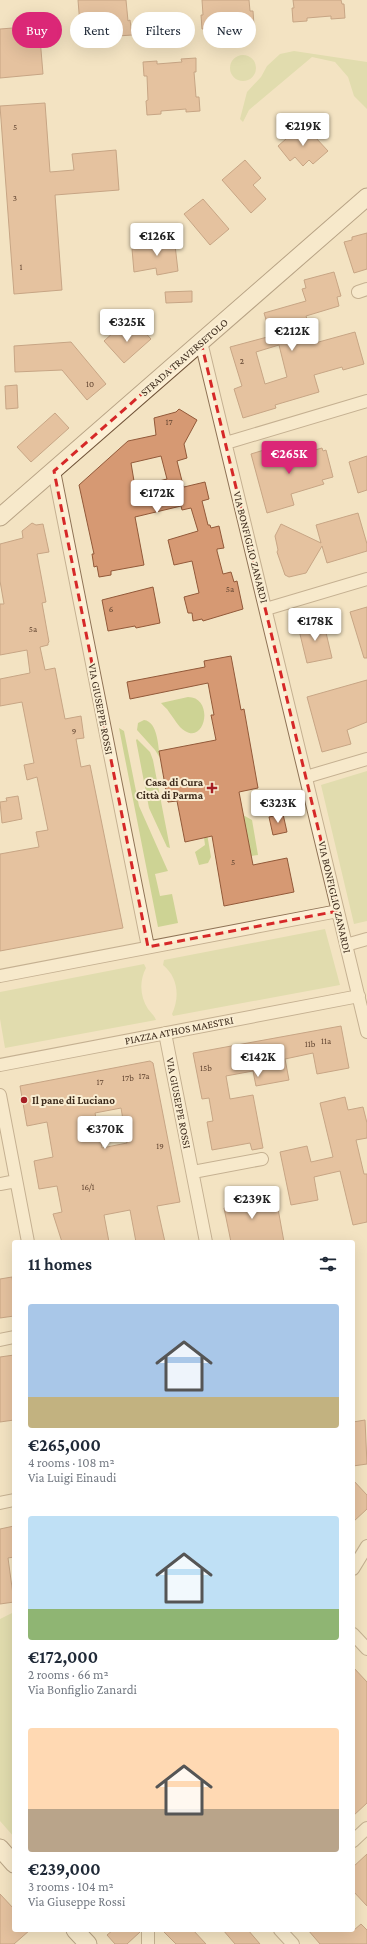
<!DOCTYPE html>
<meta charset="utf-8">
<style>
body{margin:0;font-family:"Crimson Pro",serif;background:#f6f6f7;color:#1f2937;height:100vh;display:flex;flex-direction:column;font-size:15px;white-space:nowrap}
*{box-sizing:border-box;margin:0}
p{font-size:13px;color:#747a83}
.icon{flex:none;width:22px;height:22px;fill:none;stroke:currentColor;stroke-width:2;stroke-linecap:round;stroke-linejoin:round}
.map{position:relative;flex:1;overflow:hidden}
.details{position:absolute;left:12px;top:1240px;width:343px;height:692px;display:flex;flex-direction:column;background:#fff;border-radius:4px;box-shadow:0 4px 16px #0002}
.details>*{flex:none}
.hud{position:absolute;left:12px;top:12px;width:343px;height:36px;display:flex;gap:8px}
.price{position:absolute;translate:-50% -34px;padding:0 9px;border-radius:4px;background:#fff;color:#222;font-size:13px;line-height:26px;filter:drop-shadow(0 1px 2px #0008)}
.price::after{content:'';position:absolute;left:50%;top:24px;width:12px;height:9px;margin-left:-6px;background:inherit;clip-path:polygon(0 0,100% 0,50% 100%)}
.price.selected{background:#db2777;color:#fff}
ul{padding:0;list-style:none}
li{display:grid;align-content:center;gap:8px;height:212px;padding:0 16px}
li span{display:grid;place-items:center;height:124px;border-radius:4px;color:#555}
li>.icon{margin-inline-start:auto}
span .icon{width:72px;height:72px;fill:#fffc;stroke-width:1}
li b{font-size:17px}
h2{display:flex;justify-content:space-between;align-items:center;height:48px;padding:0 16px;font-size:17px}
.tag{padding:0 14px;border-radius:18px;background:#fff;box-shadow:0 4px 16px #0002;font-size:14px;line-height:36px}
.tag.selected{background:#db2777;color:#fff}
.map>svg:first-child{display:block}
.green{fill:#cdd394}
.building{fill:#d69973;stroke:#925939;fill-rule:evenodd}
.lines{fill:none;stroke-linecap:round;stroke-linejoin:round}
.street-casing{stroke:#8f7356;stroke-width:14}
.secondary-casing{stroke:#715439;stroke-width:19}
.street{stroke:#fdf0d6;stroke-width:12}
.secondary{stroke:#fdf0d6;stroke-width:17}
.marked{fill:none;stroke:#d62828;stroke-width:3;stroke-dasharray:8 5;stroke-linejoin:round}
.poi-dot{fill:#a61f24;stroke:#f9edd2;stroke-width:1.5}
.labels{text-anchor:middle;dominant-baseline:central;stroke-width:4;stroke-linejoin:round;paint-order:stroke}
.number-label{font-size:9px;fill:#634632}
.street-label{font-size:11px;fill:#3d2b1c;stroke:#f9edd2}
.poi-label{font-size:11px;font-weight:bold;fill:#3d2b1c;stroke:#f9edd2;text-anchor:end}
</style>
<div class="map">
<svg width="367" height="1944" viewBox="0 0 367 1944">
<rect width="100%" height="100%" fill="#f3e3c2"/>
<path class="green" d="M294 51 367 62V109L354 96 348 77 335 62 312 57 249 110 243 122 240 119 247 92 261 77 267 66 280 54Z
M230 68a13 13 0 1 1 26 0a13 13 0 1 1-26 0Z
M188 697C214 697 206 744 185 731 178 727 174 718 169 712 167 708 163 706 161 703Z
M144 720C158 722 158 746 160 758L155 750 137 730 138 723Z
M119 728 124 731 139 806 167 869 168 871 155 874 160 896 172 894 178 923 158 927Z
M137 739 150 752 153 760 170 848 167 847 149 808 136 740Z
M367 771V921L354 924 321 785Z
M243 815 252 820 258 855 251 856Z
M202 822H205L211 857 208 863 199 865 195 852 205 845Z
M325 929 340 985 173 1016 172 1014C180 997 178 977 163 965L164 960Z
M144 964 146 968C139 981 140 997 148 1009 151 1013 154 1015 156 1020L5 1048 0 1019V992Z
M14 1612V1837L0 1821V1619Z"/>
<path class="building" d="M78 0H126L128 21 130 20 132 35 118 36 117 33 93 35V38L79 39 78 25H80Z
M202 0H249L250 11H253L254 25 240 26V24L216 26V28L202 29 201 15H203Z
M293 0H341L342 4H344L345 18 331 19V16L307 18V21L293 22 292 8H294Z
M39 26 43 74 0 78V29Z
M196 58V72H194L196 97H199L200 111 186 112V109L161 111V114L147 115 146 101 148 100 147 76H144L143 62 157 61V64L182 62 181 59Z
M45 103 50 172 74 170 72 154 116 150 119 190 55 195 62 290 14 294 0 106Z
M303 124 328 151 313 164 309 160 303 166 295 157 290 161 278 146Z
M245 160 261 178 253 185 266 199 251 213 222 180Z
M203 199 229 229 210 245 184 214Z
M367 233V269L354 273 344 242 352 240V237Z
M174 236 178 271 157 275 156 268 134 272 132 249 152 246V240Z
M334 272 341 296 337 297 339 306 306 316 315 343 355 332 364 364 343 370 342 367 314 375 319 392 275 405 276 408 243 418 234 389 242 386 230 347 271 336 264 313 306 301 302 289 306 288 304 280ZM279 345 287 377 265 384 256 352Z
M192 291V302L166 303 165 292Z
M138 325 151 339 124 363 104 341 115 331 119 335 125 330 128 333Z
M71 342 106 384 87 400 62 370 15 372 14 346Z
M17 385 18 408 6 409 5 386Z
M179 409 197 420 184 444 187 458 177 461 183 485 184 487 205 482 209 499 202 501 208 525H210L211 528 219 526 224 548 217 549V551L223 574 231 572 234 582 237 581 243 609 203 621 202 619 193 621 192 613H188L184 597 199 593 192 561 174 565 168 540 198 531 191 508 182 510 181 506 135 517 144 565 111 571V575L99 577 97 566 94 567 92 554H94L79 485 128 441 156 435 154 418 176 412ZM161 456 167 479 135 487 131 463Z
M55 413 69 428 31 462 17 447Z
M277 446 282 462 305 455 304 453 322 448 323 451 326 450 333 477 322 480 324 484 291 494 294 505 267 513 251 454Z
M367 456V490L358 493 349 462Z
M358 513 367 544V551L327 563 322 546 306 573 289 577 285 575 277 552 278 550 275 536 281 524 321 543 316 525Z
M32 523 36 525 43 524 49 552 37 554 46 602 42 603 49 642 48 643V645L40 647 45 670 55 668 65 719 81 716 84 738 76 739 81 767 90 765 123 928 0 951V854L39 847 36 832 48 830 37 777 27 780 24 765 34 763 22 702 0 706V679L30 673 27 650 0 655V604H4L0 581V544L23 538 22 531Z
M153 587 160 623 136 628 135 626 108 631 102 600Z
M367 607V658H364L350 612Z
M323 620 332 658 307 663 298 626Z
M231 656 241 710 244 709 258 788 239 792 253 865 287 858 294 892 224 906 212 836 185 842 177 801 168 802 159 751 216 740 211 715H214L208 683 130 699 127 682 205 667 204 661Z
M367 680V722L347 730 351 744 322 752 307 697Z
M18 796 22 819 2 823 0 802 7 801 6 798Z
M283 814 287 832 273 835 269 817Z
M341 1026 349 1068 317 1074 313 1053 285 1059 289 1080 256 1086 253 1071 226 1076 230 1099 253 1095 263 1148 252 1150 250 1143 212 1150 207 1122 213 1121 209 1098 202 1099 193 1053Z
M150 1061 153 1063 180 1202 157 1206 165 1242H136L130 1210 104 1215 109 1242H62L53 1214 62 1212 57 1186 39 1189 34 1161 53 1157 47 1122 27 1126 20 1086ZM121 1108 127 1143 102 1148 95 1113Z
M345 1097 348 1110 363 1107 367 1123V1138L356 1140 364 1174H367V1222L353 1225 340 1171 314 1177 318 1200 291 1205 280 1152 307 1146 311 1162 333 1157 320 1103Z
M253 1189 256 1207 277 1203 284 1242H231L224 1208 229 1207 226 1194Z
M12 1277 14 1292V1316L0 1318V1279Z
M14 1355V1420L0 1422V1357Z
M365 1420 367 1464 353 1466V1422Z
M353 1480 367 1495V1509L353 1522Z
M14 1526V1557L8 1558 14 1602 0 1604V1529Z
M353 1667 367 1682V1803L353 1816Z
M367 1854V1906L353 1891V1867Z
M0 1894 14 1909V1930H30L14 1944H0Z
M361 1924 367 1930V1944H320L308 1930H354Z
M113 1930H140V1932L127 1944H115L107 1935Z
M162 1930H193L206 1944H176Z
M223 1930H248L260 1944H235Z"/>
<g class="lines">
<defs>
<path id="street" d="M358 292 367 289
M201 342 367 1032
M226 443 367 401
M54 471 148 947
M266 609 367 579
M306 777 367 759
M346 945 367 939
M0 976 338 911
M165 1033 206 1242
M0 1065 359 996
M0 1095 28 1242
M193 1172 262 1159
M0 1184 16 1181
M0 1340 14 1337
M0 1503 14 1500
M353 1569 367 1546
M353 1634 367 1649
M353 1841 367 1828
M280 1930 293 1944
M148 1944V1930"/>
<path id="secondary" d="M0 517 367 197
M0 1848 14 1864
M75 1930 88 1944"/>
</defs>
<use href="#street" class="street-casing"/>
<use href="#secondary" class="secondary-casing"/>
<use href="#street" class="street"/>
<use href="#secondary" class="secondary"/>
</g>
<path d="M0 0H367V1944H0ZM201 342 338 911 148 947 54 471Z" fill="#f3e3c2" fill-opacity=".55" fill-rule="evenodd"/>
<path class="marked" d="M201 342 338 911 148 947 54 471Z"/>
<g class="poi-dot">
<path d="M210 782h4v4h4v4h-4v4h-4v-4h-4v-4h4z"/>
<circle cx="24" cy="1100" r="4"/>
</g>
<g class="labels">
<g class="number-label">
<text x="15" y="127">5</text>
<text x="15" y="198">3</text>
<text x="21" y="267">1</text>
<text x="242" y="361">2</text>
<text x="90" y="384">10</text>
<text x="169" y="422">17</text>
<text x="230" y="589">5a</text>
<text x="111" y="609">6</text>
<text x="33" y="629">5a</text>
<text x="74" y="731">9</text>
<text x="233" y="862">5</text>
<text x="326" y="1041">11a</text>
<text x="310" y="1044">11b</text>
<text x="206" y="1068">15b</text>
<text x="144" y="1076">17a</text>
<text x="128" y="1078">17b</text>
<text x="100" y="1082">17</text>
<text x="160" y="1146">19</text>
<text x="88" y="1187">16/1</text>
</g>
<g class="street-label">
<text transform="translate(184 357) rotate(-41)">STRADA TRAVERSETOLO</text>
<text transform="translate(251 547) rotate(76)">VIA BONFIGLIO ZANARDI</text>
<text transform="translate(101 709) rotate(79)">VIA GIUSEPPE ROSSI</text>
<text transform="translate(335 897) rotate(77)">VIA BONFIGLIO ZANARDI</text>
<text transform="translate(179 1030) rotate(-11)">PIAZZA ATHOS MAESTRI</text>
<text transform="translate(179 1103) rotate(79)">VIA GIUSEPPE ROSSI</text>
</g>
<g class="poi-label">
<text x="203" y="782">Casa di Cura<tspan x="203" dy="13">Città di Parma</tspan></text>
<text x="32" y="1100" text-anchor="start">Il pane di Luciano</text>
</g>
</g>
</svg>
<b class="price" style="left:303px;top:147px">€219K</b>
<b class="price" style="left:157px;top:257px">€126K</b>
<b class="price" style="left:127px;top:343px">€325K</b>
<b class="price" style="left:292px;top:352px">€212K</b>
<b class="price selected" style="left:289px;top:475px">€265K</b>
<b class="price" style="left:157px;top:514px">€172K</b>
<b class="price" style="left:315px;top:642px">€178K</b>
<b class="price" style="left:278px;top:824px">€323K</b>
<b class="price" style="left:258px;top:1078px">€142K</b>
<b class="price" style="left:105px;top:1150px">€370K</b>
<b class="price" style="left:252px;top:1220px">€239K</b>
<div class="hud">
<a class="tag selected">Buy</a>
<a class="tag">Rent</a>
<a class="tag">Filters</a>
<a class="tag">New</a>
</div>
<section class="details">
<h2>11 homes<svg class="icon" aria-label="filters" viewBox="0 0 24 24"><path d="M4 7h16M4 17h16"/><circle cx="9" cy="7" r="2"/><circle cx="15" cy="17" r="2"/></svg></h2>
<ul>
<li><span style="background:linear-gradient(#a9c7e8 75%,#c2b280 0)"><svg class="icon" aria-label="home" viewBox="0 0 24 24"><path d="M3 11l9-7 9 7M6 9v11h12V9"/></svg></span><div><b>€265,000</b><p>4 rooms · 108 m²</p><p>Via Luigi Einaudi</p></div></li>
<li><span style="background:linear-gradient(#bfe0f5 75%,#8fb573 0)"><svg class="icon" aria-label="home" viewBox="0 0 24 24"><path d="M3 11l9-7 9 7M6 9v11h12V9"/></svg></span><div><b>€172,000</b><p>2 rooms · 66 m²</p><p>Via Bonfiglio Zanardi</p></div></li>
<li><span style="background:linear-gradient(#ffd9b3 65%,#b9a48a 0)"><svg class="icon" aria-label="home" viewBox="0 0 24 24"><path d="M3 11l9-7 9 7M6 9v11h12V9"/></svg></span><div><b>€239,000</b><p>3 rooms · 104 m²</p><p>Via Giuseppe Rossi</p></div></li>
</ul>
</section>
</div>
